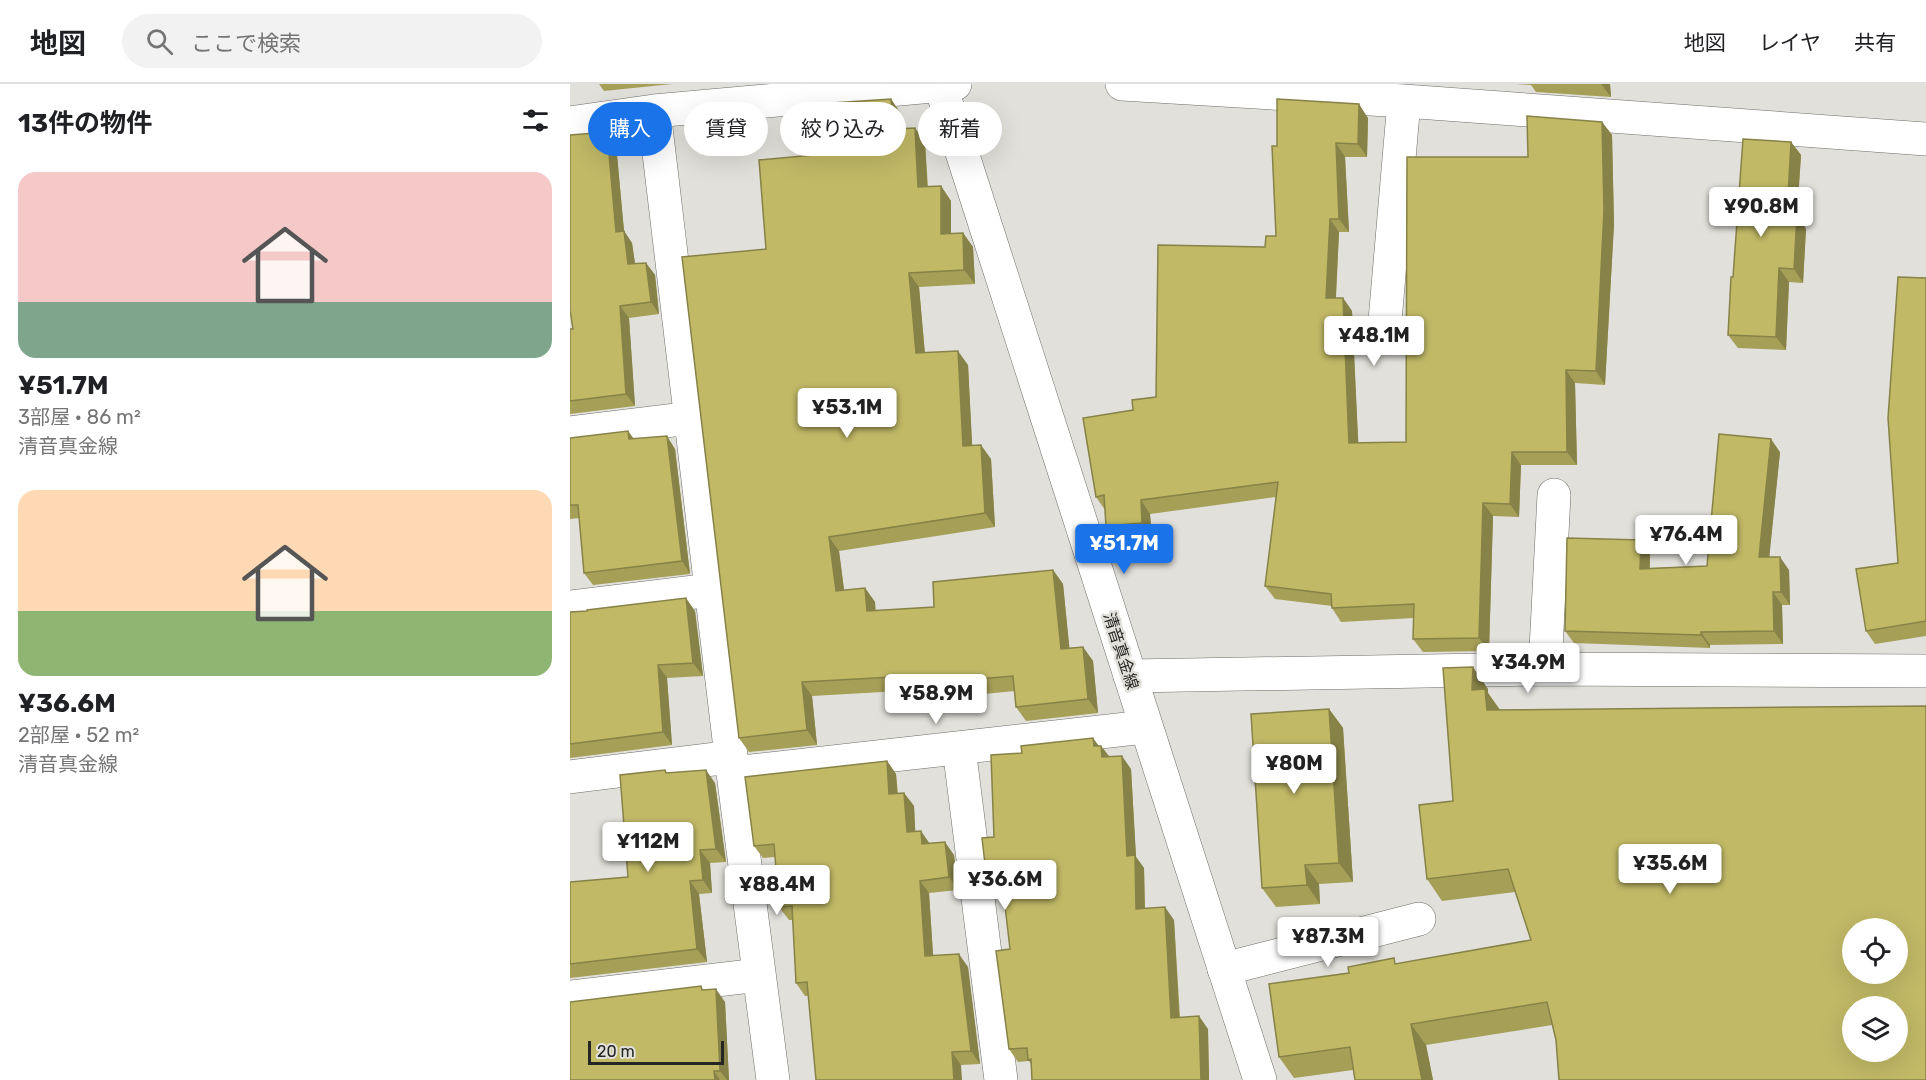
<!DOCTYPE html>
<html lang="ja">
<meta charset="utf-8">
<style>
body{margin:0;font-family:Rubik,"Noto Sans JP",sans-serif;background:#f2f2f2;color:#202124;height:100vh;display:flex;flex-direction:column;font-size:22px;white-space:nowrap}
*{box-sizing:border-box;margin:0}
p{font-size:20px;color:#757577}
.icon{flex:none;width:33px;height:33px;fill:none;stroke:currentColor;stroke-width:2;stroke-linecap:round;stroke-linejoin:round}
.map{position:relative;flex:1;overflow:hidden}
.details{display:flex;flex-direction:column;background:#fff;width:570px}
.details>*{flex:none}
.top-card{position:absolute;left:18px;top:18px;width:570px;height:54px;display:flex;gap:12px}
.tools{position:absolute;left:1272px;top:834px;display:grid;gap:12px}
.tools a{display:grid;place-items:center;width:66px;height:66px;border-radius:50%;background:#fff;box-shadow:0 6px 24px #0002;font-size:30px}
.scale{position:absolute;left:18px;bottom:15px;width:136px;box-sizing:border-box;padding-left:6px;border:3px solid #252523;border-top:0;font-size:16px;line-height:21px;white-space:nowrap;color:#252523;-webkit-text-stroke:4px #e1e0db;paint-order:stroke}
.price{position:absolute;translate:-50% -51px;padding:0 14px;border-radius:6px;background:#fff;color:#222;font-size:20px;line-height:39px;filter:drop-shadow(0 2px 3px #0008)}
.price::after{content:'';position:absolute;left:50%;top:36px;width:18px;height:14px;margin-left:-9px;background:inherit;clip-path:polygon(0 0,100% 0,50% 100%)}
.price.active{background:#1a73e8;color:#fff}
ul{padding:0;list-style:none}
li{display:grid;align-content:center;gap:12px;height:318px;padding:0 18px}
li span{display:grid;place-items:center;height:186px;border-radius:18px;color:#555}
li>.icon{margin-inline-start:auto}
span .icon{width:108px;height:108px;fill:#fffc;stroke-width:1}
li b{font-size:26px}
h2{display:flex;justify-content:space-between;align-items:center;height:72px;padding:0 18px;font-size:26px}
.chip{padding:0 21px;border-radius:27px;background:#fff;box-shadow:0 6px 24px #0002;font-size:21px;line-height:54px}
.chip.active{background:#1a73e8;color:#fff}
header{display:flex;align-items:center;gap:36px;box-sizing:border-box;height:84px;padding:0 30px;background:#fff;border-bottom:2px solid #e0e0e0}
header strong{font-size:28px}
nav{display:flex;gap:33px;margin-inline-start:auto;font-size:21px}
.search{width:420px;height:54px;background:#f2f2f2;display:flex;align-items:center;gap:15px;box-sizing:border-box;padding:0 21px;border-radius:33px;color:#757577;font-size:22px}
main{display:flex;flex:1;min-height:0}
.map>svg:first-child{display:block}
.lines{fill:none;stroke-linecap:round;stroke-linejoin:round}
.minor-casing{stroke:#6e6e69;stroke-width:34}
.secondary-casing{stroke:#6e6e69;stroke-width:34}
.minor{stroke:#fff;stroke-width:33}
.secondary{stroke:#fff;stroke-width:33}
.wall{fill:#a69f58}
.shaded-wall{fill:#878247}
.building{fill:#c1b966;stroke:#878247;stroke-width:1.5;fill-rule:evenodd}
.labels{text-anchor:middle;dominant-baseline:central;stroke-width:5;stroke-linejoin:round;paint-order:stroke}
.street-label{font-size:16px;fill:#252523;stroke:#e1e0db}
</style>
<header>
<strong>地図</strong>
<div class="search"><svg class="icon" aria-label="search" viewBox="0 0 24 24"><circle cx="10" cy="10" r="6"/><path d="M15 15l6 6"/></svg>ここで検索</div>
<nav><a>地図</a><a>レイヤ</a><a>共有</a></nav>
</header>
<main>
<section class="details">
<h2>13件の物件<svg class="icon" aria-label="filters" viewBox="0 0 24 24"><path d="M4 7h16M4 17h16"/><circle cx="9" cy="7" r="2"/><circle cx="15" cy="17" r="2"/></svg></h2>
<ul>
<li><span style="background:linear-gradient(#f6c9c9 70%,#7fa58c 0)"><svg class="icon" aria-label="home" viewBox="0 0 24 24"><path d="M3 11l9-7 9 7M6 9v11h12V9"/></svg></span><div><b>¥51.7M</b><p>3部屋 · 86 m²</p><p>清音真金線</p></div></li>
<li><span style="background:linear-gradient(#ffd9b3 65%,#8fb573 0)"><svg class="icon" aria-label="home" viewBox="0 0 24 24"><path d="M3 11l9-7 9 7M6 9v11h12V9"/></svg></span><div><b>¥36.6M</b><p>2部屋 · 52 m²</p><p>清音真金線</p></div></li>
</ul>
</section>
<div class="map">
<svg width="1356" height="996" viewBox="0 0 1356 996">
<rect width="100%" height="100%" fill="#e1e0db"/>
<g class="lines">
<defs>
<path id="minor" d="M552 0 834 17 1356 55
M84 27 163 689 203 996
M0 39 84 27 385 0
M815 237 834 17
M0 349 121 334
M0 523 141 506
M975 585 984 411
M560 592 975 585 1356 587
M389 664 431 996
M163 689 575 643
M0 693 161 673
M654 885 849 835
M0 913 189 891"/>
<path id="secondary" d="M370 0 690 996"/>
</defs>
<use href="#minor" class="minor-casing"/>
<use href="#secondary" class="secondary-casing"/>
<use href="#minor" class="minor"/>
<use href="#secondary" class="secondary"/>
</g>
<path class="wall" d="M29 0H102L34 7Z
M946 0H1040L1041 13 966 8 961 1Z
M321 15 331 30 332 45 345 44 355 58 358 103 371 102 381 117V149H393L403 163 405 200 349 203 355 269 398 281 402 362 421 375 425 443 269 467 274 506 295 504 305 518V527L364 523 483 486 493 500 499 564 513 563 523 577 528 629 456 637 446 623 445 607 371 614 365 605 242 612 247 661 179 668 169 654 266 69Z
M798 34 797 73H775L779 148H769L766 214H773L782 227 788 359 836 358 958 73 1032 38 1042 51 1044 140 1035 301 1005 299 1007 381H951L949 433 923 432 919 567 853 568 843 555 844 534 771 538 762 524V522L705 515 695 502 706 413 580 430 582 453 546 455 536 442 535 426 526 413 563 326 586 313 695 163 706 152 707 62Z
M1221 58 1231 71 1227 131 1236 145 1233 199 1219 198 1216 266 1168 264 1158 251 1163 193Z
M46 60 54 147 62 159 65 180 76 179 85 191 89 230 59 234 65 322 0 330V245H3Z
M1356 194V552L1305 560 1296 547 1328 479Z
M58 347 64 355 105 365 120 490 23 501 14 489 9 434 0 435V354Z
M1210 368 1199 473 1219 486 1220 521H1212L1213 560 1140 561V564L1004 559 995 547 1080 469V484L1137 482Z
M125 527 133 592 97 594 102 661 0 674V528Z
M918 605V609L930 626 986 956 982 941 856 961 863 996H785L783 986 724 994 709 973 779 889 961 856 945 808 872 817 857 795 883 717Z
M759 625 773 644 783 798 749 800 750 820 706 823 692 804Z
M529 662H531L539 672 561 685 566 773 574 784 575 824 604 836 610 933 638 945 639 996H462L461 980 459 977 448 978 439 965 440 865 433 801 425 802 416 789 424 753Z
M317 677 326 690 328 709H334L344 722 345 748 359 759 384 771 388 806 359 809 363 872 398 883 410 980 391 981 239 912H235L226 899 223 836H219L209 823 205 773 193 774 184 762Z
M98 689 145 699 156 778 140 779 142 809 129 810 137 878 0 894V798L58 793Z
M133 905 155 918 159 996H0Z"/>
<path class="shaded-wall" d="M1031 0H1040L1041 13Z
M321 15 331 30 333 59 323 45Z
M789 20 798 34 797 73 788 60Z
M1032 38 1042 51 1044 140 1035 301 1026 287Z
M345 44 355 58 358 117 348 103Z
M37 48 46 60 54 147 62 159 67 193 58 180 46 148Z
M1221 58 1231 71 1227 131 1236 145 1233 199 1224 185 1217 131Z
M766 59 775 73 779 148 769 135Z
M371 102 381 117V164L371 150Z
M760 135 769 148 765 228 756 214Z
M393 149 403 163 405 200 394 186Z
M76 179 85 191 89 230 81 218Z
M1209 184 1219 198 1216 266 1206 253Z
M339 189 349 203 356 283 346 269Z
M773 214 782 227 789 373 779 359Z
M50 222 59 234 65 322 56 310Z
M388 267 398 281 403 377 393 362Z
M996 286 1005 299 1007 381 997 368Z
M58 347 67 360 59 355Z
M97 352 105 365 120 490 112 477Z
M1201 355 1210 368 1198 486 1189 473Z
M411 361 421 375 425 443 415 429Z
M942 368 951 381 949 433 940 420Z
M571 416 580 430 582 453 572 439Z
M913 419 923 432 919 567 909 554Z
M259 453 269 467 276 521 266 507Z
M1071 456 1080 469 1079 498 1070 485Z
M1210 473 1219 486 1220 521 1211 508Z
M483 486 493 500 501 579 491 565Z
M295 504 305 518 307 541 297 527Z
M1203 508 1212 521 1213 560 1204 547Z
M116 514 125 527 133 592 123 579Z
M1131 548 1140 561V564L1131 551Z
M513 563 523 577 528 629 518 615Z
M88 581 97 594 102 661 93 648Z
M903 583 918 605V609L930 626 917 627 902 606Z
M232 598 242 612 247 661 237 646Z
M759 625 773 644 783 798 769 779Z
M523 654 532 666 531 662 541 675V686L524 662Z
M552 672 561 685 566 773 574 784 575 837 566 825 557 772Z
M317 677 326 690 328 723 319 710Z
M136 686 145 699 156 778 146 765Z
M334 709 344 722 346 761 337 748Z
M351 747 360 760H352Z
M375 758 384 771 388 806 379 793Z
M130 766 140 779 142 809 133 796Z
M735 781 749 800 750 820 737 801Z
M120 797 129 810 137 878 127 865Z
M350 797 359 809 364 885 355 872Z
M595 823 604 836 610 947 601 934Z
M389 870 398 883 410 980 401 967Z
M146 905 155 918 159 996H157L150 987Z
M629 932 638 945 639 996H631Z
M841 940 856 961 863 996H852Z
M382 968 391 981 392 996H384Z
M144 987 150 996H145Z"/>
<path class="building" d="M321 15 323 45 345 44 348 103 371 102V150L393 149 394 186 339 189 346 269 388 267 393 362 411 361 415 429 259 453 266 507 295 504 297 527 364 523 363 498 483 486 491 565 513 563 518 615 446 623 443 592 361 599 360 591 232 598 237 646 169 654 112 173 196 165 189 76 266 69 262 19Z
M707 15 789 20 788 60 766 59 769 135H760L756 214H773L779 359 836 358 837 73H958L957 32 1032 38 1034 126 1026 287 996 286 997 368H942L940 420 913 419 909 554 843 555 844 520 762 524 761 510 695 502 708 398 571 416 572 439 536 442 534 411 526 413 513 334 563 326 562 316 586 313 588 161 695 163 696 152H706L702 62H707Z
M37 48 46 148 54 147 58 180 76 179 81 218 50 222 56 310 0 317V245H3L0 226V51Z
M1173 55 1221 58 1217 131H1227L1224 185 1209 184 1206 253 1158 251 1161 193H1163Z
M1328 193 1356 194V537L1296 547 1286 485 1328 479 1318 334Z
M58 347 59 355 97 352 112 477 14 489 8 421H0V354Z
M1149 350 1201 355 1189 473H1210L1211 508H1203L1204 547 1131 548V551L995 547 997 454 1071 456 1070 485 1137 482Z
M116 514 123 579 88 581 93 648 0 660V528L17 527V526Z
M903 583 902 606 915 605 917 626 1356 622V996H989L986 956 977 918 841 940 852 996H785L780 963 709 973 699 900 779 889 778 883 824 874 825 880 961 856 938 785 857 795 849 721 883 717 873 584ZM1282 844H1328V890H1282ZM1282 922H1328V968H1282Z
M759 625 769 779 735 781 737 801 692 804 681 630Z
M523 654 524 662H531L532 673 552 672 557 772 565 771 566 825 595 823 601 934 629 932 631 996H462L461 975 458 976 457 964 439 965 426 867 440 865 431 788 416 789 412 754 424 753 421 671 452 669 451 662Z
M317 677 319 710 334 709 337 748 351 747 352 760 375 758 379 793 350 797 355 872 389 870 401 967 382 968 384 996H246L237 898 226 899 222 822 209 823 204 760 184 762 175 693Z
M95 686 96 689 136 686 146 765 130 766 133 796 120 797 127 865 0 880V798L58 793 50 691Z
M131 902 132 906 146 905 150 987H144L145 996H0V918Z"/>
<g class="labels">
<g class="street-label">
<text transform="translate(551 567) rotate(72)">清音真金線</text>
</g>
</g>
</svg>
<div class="tools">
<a><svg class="icon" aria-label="locate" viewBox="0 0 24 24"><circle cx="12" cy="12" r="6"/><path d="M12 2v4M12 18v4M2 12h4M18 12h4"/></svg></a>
<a><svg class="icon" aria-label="layers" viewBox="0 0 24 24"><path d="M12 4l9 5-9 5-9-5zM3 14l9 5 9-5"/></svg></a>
</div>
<div class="scale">20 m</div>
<b class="price" style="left:1191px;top:154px">¥90.8M</b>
<b class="price" style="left:804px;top:283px">¥48.1M</b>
<b class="price" style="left:277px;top:355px">¥53.1M</b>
<b class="price" style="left:1116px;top:482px">¥76.4M</b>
<b class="price active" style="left:554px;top:491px">¥51.7M</b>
<b class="price" style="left:958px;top:610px">¥34.9M</b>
<b class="price" style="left:366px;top:641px">¥58.9M</b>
<b class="price" style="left:724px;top:711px">¥80M</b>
<b class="price" style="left:78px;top:789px">¥112M</b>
<b class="price" style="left:1100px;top:811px">¥35.6M</b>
<b class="price" style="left:435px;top:827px">¥36.6M</b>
<b class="price" style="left:207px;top:832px">¥88.4M</b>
<b class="price" style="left:758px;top:884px">¥87.3M</b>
<div class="top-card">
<a class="chip active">購入</a>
<a class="chip">賃貸</a>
<a class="chip">絞り込み</a>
<a class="chip">新着</a>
</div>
</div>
</main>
